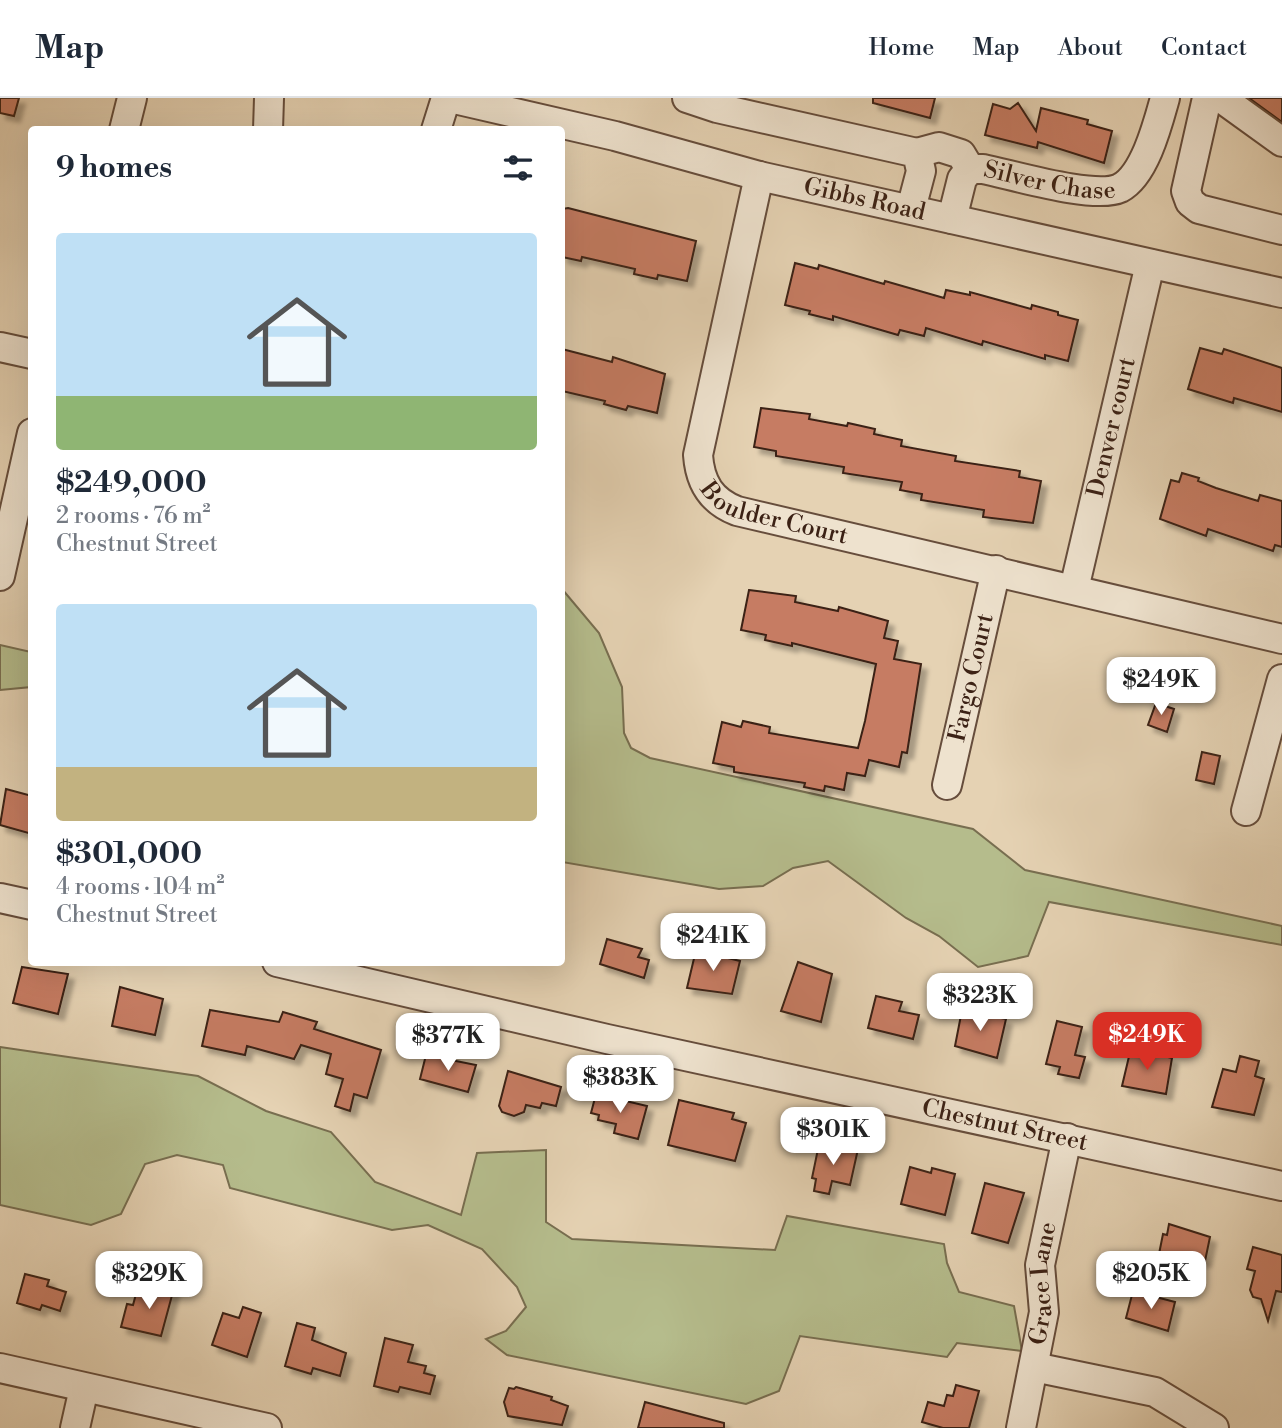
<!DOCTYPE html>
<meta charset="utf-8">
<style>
body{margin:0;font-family:"Libre Bodoni",serif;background:#f6f6f7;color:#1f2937;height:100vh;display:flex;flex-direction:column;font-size:26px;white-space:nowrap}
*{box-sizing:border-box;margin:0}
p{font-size:23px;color:#747a83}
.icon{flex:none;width:38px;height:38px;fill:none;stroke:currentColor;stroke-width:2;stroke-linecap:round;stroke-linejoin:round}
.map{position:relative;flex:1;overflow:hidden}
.drawer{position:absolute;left:28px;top:28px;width:537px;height:840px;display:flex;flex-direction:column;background:#fff;border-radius:7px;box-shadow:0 7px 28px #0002}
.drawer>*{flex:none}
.price{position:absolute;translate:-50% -60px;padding:0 16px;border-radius:14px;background:#fff;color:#222;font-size:23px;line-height:46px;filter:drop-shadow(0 2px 4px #0008)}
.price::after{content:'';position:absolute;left:50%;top:42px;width:21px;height:16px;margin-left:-10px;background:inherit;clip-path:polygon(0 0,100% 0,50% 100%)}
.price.current{background:#d93025;color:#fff}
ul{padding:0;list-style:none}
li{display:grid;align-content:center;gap:14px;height:371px;padding:0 28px}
li span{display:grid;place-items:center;height:217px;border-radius:7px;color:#555}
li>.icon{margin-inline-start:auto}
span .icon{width:126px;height:126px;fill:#fffc;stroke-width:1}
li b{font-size:30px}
h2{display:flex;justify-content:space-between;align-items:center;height:84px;padding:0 28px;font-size:30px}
header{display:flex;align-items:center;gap:42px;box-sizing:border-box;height:98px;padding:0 35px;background:#fff;border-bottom:2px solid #e0e1e3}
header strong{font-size:33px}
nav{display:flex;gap:38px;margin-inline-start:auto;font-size:24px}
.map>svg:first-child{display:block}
.green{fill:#b5bc8c;stroke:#786e50;stroke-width:2}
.building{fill:#c67c63;stroke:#3b2115;stroke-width:2;filter:url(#shadow)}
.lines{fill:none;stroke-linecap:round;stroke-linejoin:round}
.minor-casing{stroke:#664d3c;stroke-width:32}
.minor{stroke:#eee2ce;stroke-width:28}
.labels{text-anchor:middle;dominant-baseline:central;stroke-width:5;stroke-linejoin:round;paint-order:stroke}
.street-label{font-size:24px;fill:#3b2115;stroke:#eee2ce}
</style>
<header>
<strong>Map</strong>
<nav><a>Home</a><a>Map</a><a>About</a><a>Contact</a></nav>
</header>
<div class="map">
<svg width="1282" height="1330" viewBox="0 0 1282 1330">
<defs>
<filter id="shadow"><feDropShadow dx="6" dy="6" stdDeviation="2" flood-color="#0004"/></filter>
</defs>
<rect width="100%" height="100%" fill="#e5d2b3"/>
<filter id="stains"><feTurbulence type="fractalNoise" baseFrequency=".00286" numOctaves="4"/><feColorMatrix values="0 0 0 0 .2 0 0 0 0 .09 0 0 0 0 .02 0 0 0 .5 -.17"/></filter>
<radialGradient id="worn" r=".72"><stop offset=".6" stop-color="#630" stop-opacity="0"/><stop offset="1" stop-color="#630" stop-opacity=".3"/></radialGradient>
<path class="green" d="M562 491 599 535 622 589 624 635 631 650 650 660 973 731 1025 772 1282 828V847L1049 804 1028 858 978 869 939 838 906 820 828 763 793 770 763 788 719 791 562 764Z
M0 547 31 554V589L0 592Z
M0 949 198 978 266 1013 331 1034 375 1084 461 1117 477 1055 546 1052V1124L572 1141 775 1152 787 1118 944 1146 947 1165 959 1194 1014 1208 1022 1253 957 1245 947 1259 800 1238 779 1293 746 1306 507 1257 486 1241 506 1233 526 1209 517 1189 482 1151 428 1127 392 1132 230 1090 223 1067 177 1057 145 1066 121 1116 91 1127 0 1107Z"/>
<path class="building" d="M0 0H19L14 18 0 15Z
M873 0H935L930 20 873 5Z
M1249 0H1282V24Z
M1018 5 1036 33 1041 10 1088 22 1087 26 1112 33 1104 65 1038 44 1037 50 985 37 993 6 1010 11Z
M568 110 696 143 687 183 658 177 657 181 634 176 635 171 582 159 581 163 562 159V111Z
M795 165 818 171 819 167 884 186 885 183 944 200 946 192 970 197V194L1031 211 1032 207 1058 214V217L1078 222 1068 263 1045 257V261L983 243 982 247 926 230 924 238 900 232 898 237 833 218V222L809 216 810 213 785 207Z
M1200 250 1222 256 1224 251 1282 270V314L1234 300 1233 305 1188 291Z
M562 251 612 264 613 259 665 276 657 315 628 308 626 312 604 306 605 303 562 293Z
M761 310 810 316 809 321 847 328 848 325 875 331 874 336 902 342 901 348 956 358 955 363 1020 373 1019 379 1041 383 1033 425 983 419 984 412 921 402 922 396 900 392 902 384 843 375 844 369 776 358V353L754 349Z
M1182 375 1199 380 1198 383 1216 390 1258 403 1260 397 1282 403V449L1275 447 1273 453 1208 431 1206 438 1160 421 1171 382 1179 384Z
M749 492 796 498 795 504 838 513 839 509 888 523 884 540 898 543 894 561 921 566 907 655 902 654 899 669 869 662 865 678 847 675 844 692 825 688 824 693 804 689 805 685 734 674V669L713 665 722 624 741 629 743 623 770 629 769 635 858 650 865 623 876 566 792 545V548L765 542 766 537 741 532Z
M1156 605 1174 611 1167 634 1148 627Z
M1202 654 1220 658 1214 686 1196 682Z
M6 691 32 698V736L0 727Z
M607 841 642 851 638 859 649 862 644 880 600 866Z
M696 852 740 863 732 896 687 890Z
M798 864 832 876 821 924 781 913Z
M22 869 68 876 58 916 13 905Z
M120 889 163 901 155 937 112 928Z
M876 898 902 904 899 913 919 917 913 941 868 930Z
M210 912 279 924 283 914 317 924 314 931 381 952 367 1000 354 996 350 1013 335 1008 343 981 326 976 331 956 301 947 294 961 247 948 245 957 202 948Z
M962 912 1006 921 997 960 955 948Z
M1057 923 1082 929 1075 957 1085 959 1079 980 1058 976 1060 969 1046 966Z
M1131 950 1172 960 1166 996 1122 988Z
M426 957 476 967 468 994 420 981Z
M1240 958 1259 963 1255 978 1264 981 1254 1017 1212 1009 1223 971 1236 974Z
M508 973 561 989 556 1008 542 1005 540 1010 526 1007 524 1014 514 1018 502 1014 499 1008Z
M596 996 647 1008 638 1041 614 1035 616 1026 598 1022 599 1017 591 1015Z
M679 1002 734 1015 732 1021 746 1025 735 1063 668 1047Z
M819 1046 858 1051 850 1087 832 1083 829 1096 814 1093 816 1081 812 1080Z
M910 1069 931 1075 932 1070 955 1076 945 1117 901 1106Z
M985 1085 1024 1095 1008 1145 972 1135Z
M1169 1126 1210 1139 1205 1163 1159 1156 1163 1136 1167 1137Z
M1253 1149 1282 1157V1194L1276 1193 1268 1223 1261 1201 1253 1199 1250 1192 1255 1173 1247 1171Z
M25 1176 49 1182 47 1188 66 1194 60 1213 42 1207 40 1212 17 1205Z
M153 1184 174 1190 161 1238 121 1229 127 1206 133 1207 136 1196 149 1199Z
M1133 1193 1175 1204 1168 1233 1126 1220Z
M243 1209 261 1215 247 1259 212 1247 223 1215 239 1220Z
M297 1225 315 1230 312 1242 346 1255 340 1278 313 1270 311 1276 285 1268Z
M385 1240 413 1247 408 1264 426 1268 424 1275 435 1278 430 1296 400 1289 398 1294 374 1288Z
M956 1287 979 1293 969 1330H943L922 1324 928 1304 944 1308 947 1297 953 1298Z
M516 1289 552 1299 551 1302 568 1308 562 1327 508 1318 504 1304 509 1290 514 1291Z
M645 1304 724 1325V1330H638Z"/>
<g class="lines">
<defs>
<g id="minor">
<path id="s1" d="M450 0 615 38 759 78 1282 195"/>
<path d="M687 0 717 10 917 55 921 73 911 111"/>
<path d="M1207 0 1186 93 1190 104 1199 111 1282 132"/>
<path d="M1221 0 1282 44"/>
<path d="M124 32 132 0"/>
<path d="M268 32 269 0"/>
<path d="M436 32 446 0"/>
<path d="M917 55 939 49 961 56 970 71"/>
<path id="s2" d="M759 78 698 357C700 385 711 403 737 413L1282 541"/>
<path id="s3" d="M952 121 962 81 970 71H983C1013 77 1095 102 1120 90 1145 77 1158 25 1165 0"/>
<path d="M0 249 32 256"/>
<path d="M0 478 32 335"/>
<path id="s4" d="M1074 491 1150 166"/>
<path id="s5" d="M947 687 996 472"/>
<path d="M1246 713 1282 581"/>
<path d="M0 800 32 807"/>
<path id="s6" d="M277 864 607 941 1282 1088"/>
<path d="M1034 1269 1155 1294 1214 1330"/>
<path d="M0 1270 267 1330"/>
<path d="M75 1330 84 1290"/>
<path id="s7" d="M1021 1330 1044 1214 1040 1167 1067 1040"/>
</g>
</defs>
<use href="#minor" class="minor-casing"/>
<use href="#minor" class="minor"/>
</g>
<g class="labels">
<g class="street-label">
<text stroke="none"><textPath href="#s3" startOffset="135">Silver Chase</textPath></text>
<text stroke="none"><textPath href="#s1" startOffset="427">Gibbs Road</textPath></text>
<text stroke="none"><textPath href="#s4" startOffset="166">Denver court</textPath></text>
<text stroke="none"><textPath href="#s2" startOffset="394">Boulder Court</textPath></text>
<text stroke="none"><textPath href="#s5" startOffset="110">Fargo Court</textPath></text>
<text stroke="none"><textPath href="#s6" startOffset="746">Chestnut Street</textPath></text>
<text stroke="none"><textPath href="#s7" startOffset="147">Grace Lane</textPath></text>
</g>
</g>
<rect width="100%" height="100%" filter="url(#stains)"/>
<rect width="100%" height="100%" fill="url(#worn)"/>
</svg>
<b class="price" style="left:1161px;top:619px">$249K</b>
<b class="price" style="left:713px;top:875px">$241K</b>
<b class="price" style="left:980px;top:935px">$323K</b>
<b class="price current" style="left:1147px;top:974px">$249K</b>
<b class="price" style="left:448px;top:975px">$377K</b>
<b class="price" style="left:620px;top:1017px">$383K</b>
<b class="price" style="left:833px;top:1069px">$301K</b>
<b class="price" style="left:149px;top:1213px">$329K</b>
<b class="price" style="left:1151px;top:1213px">$205K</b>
<section class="drawer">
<h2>9 homes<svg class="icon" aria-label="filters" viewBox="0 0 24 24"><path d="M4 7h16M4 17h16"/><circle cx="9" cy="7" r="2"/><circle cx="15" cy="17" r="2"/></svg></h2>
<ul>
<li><span style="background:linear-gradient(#bfe0f5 75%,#8fb573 0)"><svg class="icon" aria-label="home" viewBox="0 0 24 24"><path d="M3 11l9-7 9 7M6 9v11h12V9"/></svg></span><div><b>$249,000</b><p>2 rooms · 76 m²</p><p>Chestnut Street</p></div></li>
<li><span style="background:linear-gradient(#bfe0f5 75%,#c2b280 0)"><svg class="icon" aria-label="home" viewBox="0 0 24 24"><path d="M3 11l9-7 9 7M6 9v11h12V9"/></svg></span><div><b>$301,000</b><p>4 rooms · 104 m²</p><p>Chestnut Street</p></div></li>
</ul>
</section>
</div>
